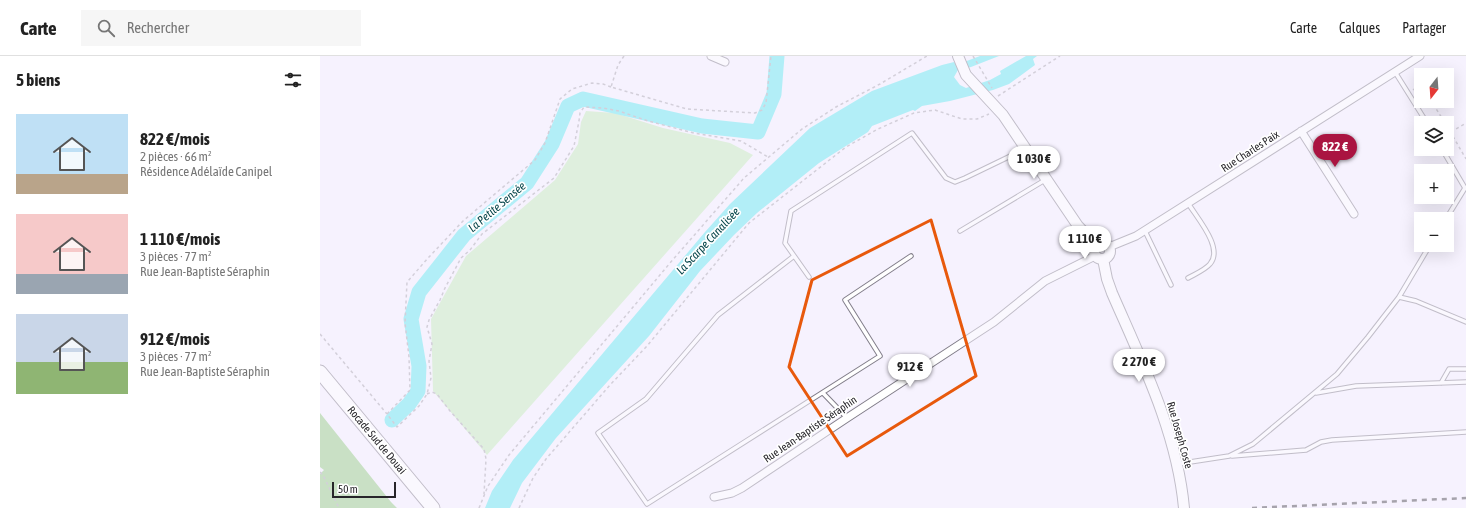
<!DOCTYPE html>
<html lang="fr">
<meta charset="utf-8">
<style>
body{margin:0;font-family:"Asap Condensed",sans-serif;background:#f6f6f6;color:#222;height:100vh;display:flex;flex-direction:column;font-size:15px;white-space:nowrap}
*{box-sizing:border-box;margin:0}
p{font-size:13px;color:#767676}
.icon{flex:none;width:22px;height:22px;fill:none;stroke:currentColor;stroke-width:2;stroke-linecap:round;stroke-linejoin:round}
.map{position:relative;flex:1;overflow:hidden}
.panel{display:flex;flex-direction:column;background:#fff;width:320px}
.panel>*{flex:none}
.needle{width:26px;rotate:197deg}
.buttons{position:absolute;left:1094px;top:12px;display:grid;gap:8px}
.buttons a{display:grid;place-items:center;width:40px;height:40px;border-radius:0px;background:#fff;box-shadow:0 4px 16px #0002;font-size:20px}
.scale{position:absolute;left:12px;bottom:10px;width:64px;box-sizing:border-box;padding-left:4px;border:2px solid #27252a;border-top:0;font-size:11px;line-height:14px;white-space:nowrap;color:#27252a;-webkit-text-stroke:3px #fff;paint-order:stroke}
.price{position:absolute;translate:-50% -34px;padding:0 9px;border-radius:14px;background:#fff;color:#222;font-size:13px;line-height:26px;filter:drop-shadow(0 1px 2px #0008)}
.price::after{content:'';position:absolute;left:50%;top:24px;width:12px;height:9px;margin-left:-6px;background:inherit;clip-path:polygon(0 0,100% 0,50% 100%)}
.price.on{background:#aa1441;color:#fff}
ul{padding:0;list-style:none}
li{display:flex;align-items:center;gap:12px;height:100px;padding:0 16px}
li span{display:grid;place-items:center;flex:none;width:112px;height:80px;border-radius:0px;color:#555}
li>.icon{margin-inline-start:auto}
span .icon{width:48px;height:48px;fill:#fffc;stroke-width:1}
li b{font-size:17px}
h2{display:flex;justify-content:space-between;align-items:center;height:48px;padding:0 16px;font-size:17px}
header{display:flex;align-items:center;gap:24px;box-sizing:border-box;height:56px;padding:0 20px;background:#fff;border-bottom:1px solid #e0e0e0}
header strong{font-size:19px}
nav{display:flex;gap:22px;margin-inline-start:auto;font-size:14px}
.search{width:280px;height:36px;background:#f6f6f6;display:flex;align-items:center;gap:10px;box-sizing:border-box;padding:0 14px;border-radius:0px;color:#767676;font-size:15px}
main{display:flex;flex:1;min-height:0}
.map>svg:first-child{display:block}
.green{fill:#c4ebb9}
.forest{fill:#92cb81}
.water{fill:#61e9f0}
.lines{fill:none;stroke-linecap:round;stroke-linejoin:round}
.river{stroke:#61e9f0;stroke-width:15}
.lane-casing{stroke:#827e8a;stroke-width:5.5}
.street-casing{stroke:#827e8a;stroke-width:9}
.secondary-casing{stroke:#827e8a;stroke-width:12}
.highway-casing{stroke:#827e8a;stroke-width:15}
.path{stroke:#a9a5af;stroke-width:1.5;stroke-dasharray:3 3;stroke-linecap:butt}
.lane{stroke:#fff;stroke-width:3.5}
.street{stroke:#fff;stroke-width:7}
.secondary{stroke:#fff;stroke-width:10}
.highway{stroke:#fff;stroke-width:13}
.rail{stroke:#454349;stroke-width:2.5;stroke-dasharray:5 5;stroke-linecap:butt}
.marked{fill:none;stroke:#e8590c;stroke-width:3;stroke-linejoin:round}
.labels{text-anchor:middle;dominant-baseline:central;stroke-width:3.5;stroke-linejoin:round;paint-order:stroke}
.street-label{font-size:11px;fill:#27252a;stroke:#fff}
.water-label{font-size:12px;font-style:italic;fill:#044549;stroke:#fff}
</style>
<header>
<strong>Carte</strong>
<div class="search"><svg class="icon" aria-label="search" viewBox="0 0 24 24"><circle cx="10" cy="10" r="6"/><path d="M15 15l6 6"/></svg>Rechercher</div>
<nav><a>Carte</a><a>Calques</a><a>Partager</a></nav>
</header>
<main>
<section class="panel">
<h2>5 biens<svg class="icon" aria-label="filters" viewBox="0 0 24 24"><path d="M4 7h16M4 17h16"/><circle cx="9" cy="7" r="2"/><circle cx="15" cy="17" r="2"/></svg></h2>
<ul>
<li><span style="background:linear-gradient(#bfe0f5 75%,#b9a48a 0)"><svg class="icon" aria-label="home" viewBox="0 0 24 24"><path d="M3 11l9-7 9 7M6 9v11h12V9"/></svg></span><div><b>822 €/mois</b><p>2 pièces · 66 m²</p><p>Résidence Adélaïde Canipel</p></div></li>
<li><span style="background:linear-gradient(#f6c9c9 75%,#9aa5b1 0)"><svg class="icon" aria-label="home" viewBox="0 0 24 24"><path d="M3 11l9-7 9 7M6 9v11h12V9"/></svg></span><div><b>1 110 €/mois</b><p>3 pièces · 77 m²</p><p>Rue Jean-Baptiste Séraphin</p></div></li>
<li><span style="background:linear-gradient(#c9d6e8 60%,#8fb573 0)"><svg class="icon" aria-label="home" viewBox="0 0 24 24"><path d="M3 11l9-7 9 7M6 9v11h12V9"/></svg></span><div><b>912 €/mois</b><p>3 pièces · 77 m²</p><p>Rue Jean-Baptiste Séraphin</p></div></li>
</ul>
</section>
<div class="map">
<svg width="1146" height="452" viewBox="0 0 1146 452">
<rect width="100%" height="100%" fill="#f6f2fe"/>
<path class="green" d="M266 55 295 57 343 72 410 87 433 99 167 399 113 335 111 263 146 200 235 124 258 88 261 66Z"/>
<path class="forest" d="M0 357 71 446 77 452H0V418L4 414 0 411Z"/>
<path class="water" d="M660 0H679L651 11 638 14 634 21 640 29 646 32 670 24 681 18 680 15 706 0H717L713 3 715 9 689 28 673 34 630 45 602 50 595 55 593 54 552 70 548 76 499 107 437 157 414 179 380 215 329 280 236 382 202 427 190 452H165L172 435 193 404 385 176 410 148 490 72 552 35 622 9 634 6 636 9Z"/>
<g class="lines">
<path class="river" d="M72 364 89 348 98 335 99 310 91 263 99 236 144 179 207 127 232 88 248 50 263 43 382 70 438 76 454 38 457 0"/>
<defs>
<path id="lane" d="M1075 16 1107 67
M1122 93 1145 132 1126 163
M868 147C877 162 904 192 890 208 885 214 875 218 868 222
M640 175 725 124
M825 175 851 229
M474 200 398 259 326 343 278 377 327 448 560 300 525 244 591 200
M489 221 465 187 471 155 592 77 626 122 635 126 645 122 705 93
M1079 241 1110 189
M1121 327 1129 313H1146
M503 337 527 362
M996 337 1036 330 1146 326
M912 400 986 394 1001 386 1012 384 1146 376
M857 408 909 400 933 388 1017 318 1048 281 1079 241 1096 245 1146 266"/>
<path id="street" d="M391 0 405 6
M981 75 1034 158
M789 191 816 180 1100 0
M394 441 412 437 422 432 527 362 674 266 725 225 775 200"/>
<path id="secondary" d="M638 0 646 19 683 59 758 170 776 189
M774 195a8 8 0 1 1 16 0a8 8 0 1 1-16 0Z
M783 203 787 223 792 237C822 306 857 376 864 452"/>
<path id="highway" d="M0 316 113 452"/>
</defs>
<use href="#lane" class="lane-casing"/>
<use href="#street" class="street-casing"/>
<use href="#secondary" class="secondary-casing"/>
<use href="#highway" class="highway-casing"/>
<path class="path" d="M304 0 298 9 291 31 367 53 435 57 442 54 446 47 451 0
M653 0 672 32
M291 31 283 28 272 27 252 33 240 43 225 87 215 104 143 165 109 201 87 226 85 267 89 301 90 334 67 358 77 371 99 350 107 338 111 322 109 305 112 288 107 271 109 264 120 244 125 232 141 202 150 194 162 178 234 122 254 90 259 65 260 57 264 51 283 52 299 55 328 65 374 77 421 85 448 101
M1093 33 1101 39
M678 40 740 0
M1108 45 1115 51 1125 67
M1127 70 1146 103
M1131 76 1146 67
M0 278 67 358
M107 338 112 336 117 338 130 355 164 393 166 403 164 438
M0 416 3 419 19 452
M159 452 168 430 189 399 350 207 424 122 482 73 516 51 560 28 607 0
M199 452 213 422 226 403 290 329 327 290 429 167 526 91 558 73 594 57 615 54 642 63H657L669 58"/>
<use href="#lane" class="lane"/>
<use href="#street" class="street"/>
<use href="#secondary" class="secondary"/>
<use href="#highway" class="highway"/>
<path class="rail" d="M932 452 1146 442"/>
</g>
<path d="M0 0H1146V452H0ZM611 164 656 320 527 400 469 311 492 224Z" fill="#f6f2fe" fill-opacity=".55" fill-rule="evenodd"/>
<path class="marked" d="M611 164 656 320 527 400 469 311 492 224Z"/>
<g class="labels">
<g class="street-label">
<text transform="translate(930 95) rotate(-33)">Rue Charles Paix</text>
<text transform="translate(490 373) rotate(-34)">Rue Jean-Baptiste Séraphin</text>
<text transform="translate(860 379) rotate(74)">Rue Joseph Coste</text>
<text transform="translate(57 384) rotate(50)">Rocade Sud de Douai</text>
</g>
<g class="water-label">
<text transform="translate(177 151) rotate(-40)">La Petite Sensée</text>
<text transform="translate(388 185) rotate(-47)">La Scarpe Canalisée</text>
</g>
</g>
</svg>
<div class="buttons">
<a><svg class="needle" viewBox="-14 -14 28 28"><path d="M0-13l5 13h-10z" fill="#e53935"/><path d="M0 13l5-13h-10z" fill="#767676"/></svg></a>
<a><svg class="icon" aria-label="layers" viewBox="0 0 24 24"><path d="M12 4l9 5-9 5-9-5zM3 14l9 5 9-5"/></svg></a>
<a>+</a>
<a>−</a>
</div>
<div class="scale">50 m</div>
<b class="price on" style="left:1015px;top:112px">822 €</b>
<b class="price" style="left:714px;top:124px">1 030 €</b>
<b class="price" style="left:765px;top:204px">1 110 €</b>
<b class="price" style="left:819px;top:327px">2 270 €</b>
<b class="price" style="left:590px;top:332px">912 €</b>
</div>
</main>
